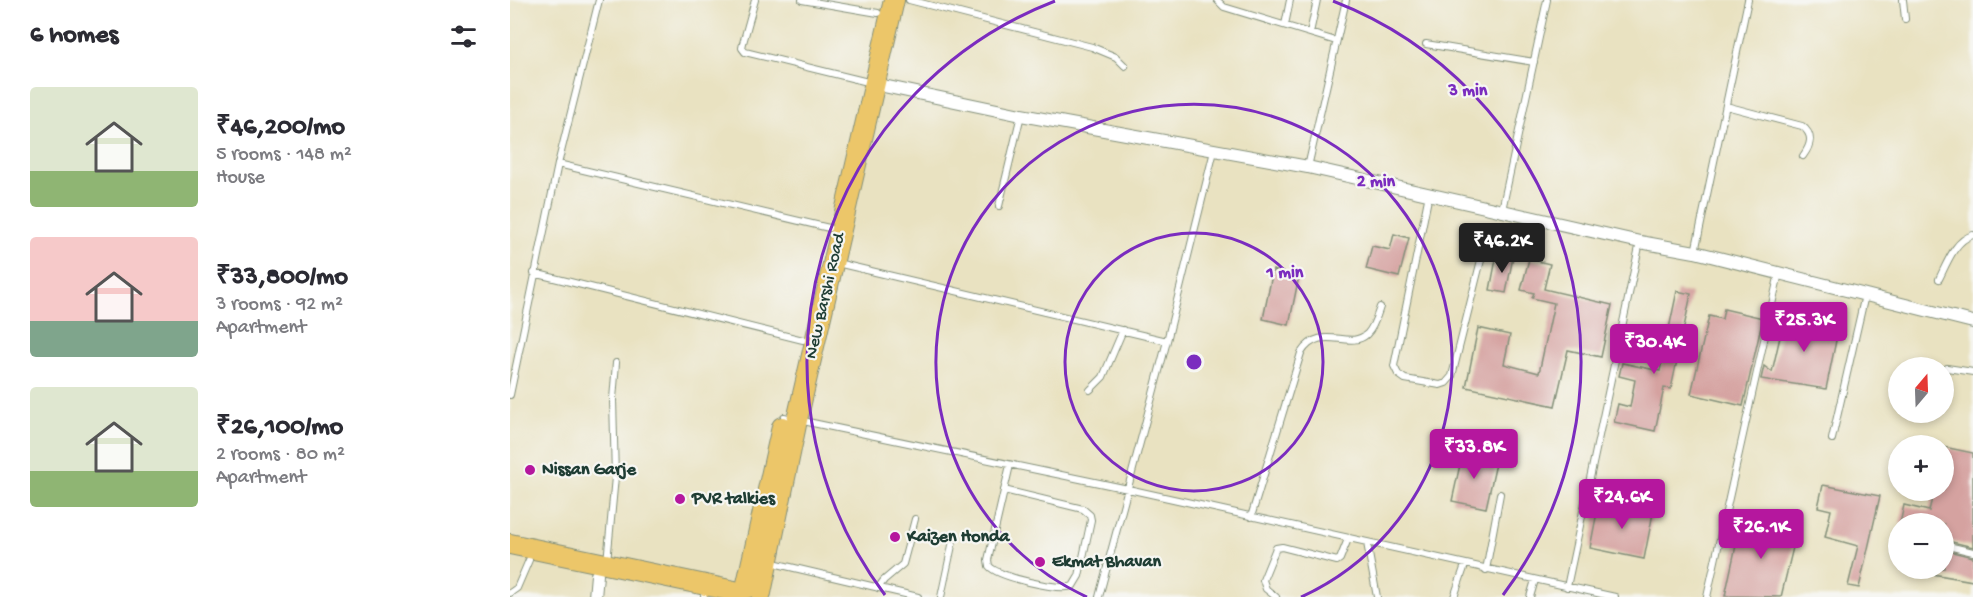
<!DOCTYPE html>
<meta charset="utf-8">
<style>
body{margin:0;font-family:"Gochi Hand",sans-serif;background:#f2f2f3;color:#2b2b33;height:100vh;display:flex;flex-direction:column;font-size:22px;white-space:nowrap}
*{box-sizing:border-box;margin:0}
p{font-size:20px;color:#7c7c81}
.icon{flex:none;width:33px;height:33px;fill:none;stroke:currentColor;stroke-width:2;stroke-linecap:round;stroke-linejoin:round}
.map{position:relative;flex:1;overflow:hidden}
.side{display:flex;flex-direction:column;background:#fff;width:510px}
.side>*{flex:none}
.needle{width:39px;rotate:19deg}
.controls{position:absolute;left:1378px;top:357px;display:grid;gap:12px}
.controls a{display:grid;place-items:center;width:66px;height:66px;border-radius:50%;background:#fff;box-shadow:0 3px 9px #0003;font-size:30px}
.price{position:absolute;translate:-50% -51px;padding:0 14px;border-radius:6px;background:#b5179e;color:#fff;font-size:20px;line-height:39px;filter:drop-shadow(0 2px 3px #0008)}
.price::after{content:'';position:absolute;left:50%;top:36px;width:18px;height:14px;margin-left:-9px;background:inherit;clip-path:polygon(0 0,100% 0,50% 100%)}
.price.on{background:#222;color:#fff}
ul{padding:0;list-style:none}
li{display:flex;align-items:center;gap:18px;height:150px;padding:0 30px}
li span{display:grid;place-items:center;flex:none;width:168px;height:120px;border-radius:6px;color:#555}
li>.icon{margin-inline-start:auto}
span .icon{width:72px;height:72px;fill:#fffc;stroke-width:1}
li b{font-size:26px}
h2{display:flex;justify-content:space-between;align-items:center;height:72px;padding:0 30px;font-size:26px}
main{display:flex;flex:1;min-height:0}
.map>svg:first-child{display:block}
.building{fill:#d5a2a0}
.lines{fill:none;stroke-linecap:round;stroke-linejoin:round}
.service-casing{stroke:#84907a;stroke-width:8}
.minor-casing{stroke:#84907a;stroke-width:14}
.trunk-casing{stroke:#84907a;stroke-width:22}
.service{stroke:#fff;stroke-width:6}
.minor{stroke:#fff;stroke-width:12}
.trunk{stroke:#ecc669;stroke-width:20}
.ring{fill:none;stroke:#7b2cbf;stroke-width:3}
.poi-dot{fill:#b5179e;stroke:#f6f6f2;stroke-width:2}
.labels{text-anchor:middle;dominant-baseline:central;stroke-width:4.5;stroke-linejoin:round;paint-order:stroke}
.street-label{font-size:18px;fill:#1f3d34;stroke:#f6f6f2}
.poi-label{font-size:18px;font-weight:bold;fill:#1f3d34;stroke:#f6f6f2;text-anchor:start}
.centre{fill:#7b2cbf;stroke:#f6f6f2;stroke-width:3}
.ring-label{font-size:18px;text-anchor:middle;font-weight:bold;fill:#7b2cbf;stroke:#f6f6f2;stroke-width:4.5;stroke-linejoin:round;paint-order:stroke}
</style>
<main>
<section class="side">
<h2>6 homes<svg class="icon" aria-label="filters" viewBox="0 0 24 24"><path d="M4 7h16M4 17h16"/><circle cx="9" cy="7" r="2"/><circle cx="15" cy="17" r="2"/></svg></h2>
<ul>
<li><span style="background:linear-gradient(#dfe7d0 70%,#8fb573 0)"><svg class="icon" aria-label="home" viewBox="0 0 24 24"><path d="M3 11l9-7 9 7M6 9v11h12V9"/></svg></span><div><b>₹46,200/mo</b><p>5 rooms · 148 m²</p><p>House</p></div></li>
<li><span style="background:linear-gradient(#f6c9c9 70%,#7fa58c 0)"><svg class="icon" aria-label="home" viewBox="0 0 24 24"><path d="M3 11l9-7 9 7M6 9v11h12V9"/></svg></span><div><b>₹33,800/mo</b><p>3 rooms · 92 m²</p><p>Apartment</p></div></li>
<li><span style="background:linear-gradient(#dfe7d0 70%,#8fb573 0)"><svg class="icon" aria-label="home" viewBox="0 0 24 24"><path d="M3 11l9-7 9 7M6 9v11h12V9"/></svg></span><div><b>₹26,100/mo</b><p>2 rooms · 80 m²</p><p>Apartment</p></div></li>
</ul>
</section>
<div class="map">
<svg width="1463" height="597" viewBox="0 0 1463 597">
<rect width="100%" height="100%" fill="#f6f6f2"/>
<filter id="ink" filterUnits="userSpaceOnUse"><feTurbulence type="fractalNoise" baseFrequency=".0167" numOctaves="2"/><feDisplacementMap in="SourceGraphic" scale="12" xChannelSelector="R" yChannelSelector="G"/><feConvolveMatrix kernelMatrix="1 2 1 2 8 2 1 2 1" color-interpolation-filters="sRGB"/></filter>
<filter id="wash" filterUnits="userSpaceOnUse"><feTurbulence type="fractalNoise" baseFrequency=".008" numOctaves="4" result="noise"/><feDisplacementMap in="SourceGraphic" scale="24" xChannelSelector="R" yChannelSelector="G"/><feGaussianBlur stdDeviation="1.35" result="paint"/><feColorMatrix in="noise" values="0 0 0 0 0 0 0 0 0 0 0 0 0 0 0 0 0 1.4 0 .05"/><feComposite in="paint" operator="in"/></filter>
<g filter="url(#wash)">
<rect width="100%" height="100%" fill="#e9e2c1"/>
<g id="blocks">
<path class="building" d="M884 234 899 238 889 277 856 269 862 246 880 250Z
M987 254 1003 257 996 293 980 290Z
M1019 259 1040 264 1034 289 1102 305 1091 357 1058 350 1045 406 956 387 968 328 1000 335 994 364 1029 373 1044 303 1022 298 1024 293 1011 290Z
M763 270 789 276 779 325 753 319Z
M1167 291 1181 294 1161 389 1154 388 1145 431 1104 422 1108 404 1120 407 1125 380 1109 376 1112 363 1150 371Z
M1214 309 1253 318 1233 406 1181 394 1199 316 1212 319Z
M1275 315 1329 326 1316 389 1251 379 1254 366 1262 372Z
M1434 447 1463 453V547L1434 540V524H1390L1394 505 1419 511 1424 490H1434Z
M953 451 987 459 976 508 942 501Z
M1313 485 1370 496 1349 588 1338 586 1348 546 1315 537 1321 510 1308 507Z
M1089 502 1143 513 1134 559 1080 548Z
M1232 518 1287 531 1271 597 1215 596Z
M1434 550 1463 557V581L1417 573V568H1434Z"/>
</g>
</g>
<g filter="url(#ink)">
<use href="#blocks" fill-opacity="0" stroke="#84907a" stroke-width="1.5"/>
<g class="lines">
<defs>
<path id="service" d="M245 0 233 43 232 48 235 52 362 83
M292 0 368 13
M399 0 582 47 606 57 615 66
M707 0 714 7 826 41
M1393 0 1395 19
M775 25 780 0
M800 33 807 0
M916 44 1024 62
M1216 106 1292 126C1304 135 1301 145 1293 156
M48 164 319 228
M798 167 836 0
M919 194 884 366 888 374 895 379 930 385 936 383 942 376 971 260
M489 206 511 115
M992 210 1037 0
M1185 252 1238 0
M327 263 657 341
M24 273 293 340
M1429 279C1437 263 1445 240 1463 235
M1434 371 1437 368 1463 372
M580 390 593 377 613 330
M0 395 48 164 89 0
M274 417 618 489 1105 597
M1322 439 1355 295
M494 490 573 509 580 515 581 520 569 576 563 586C549 591 488 577 479 566L478 560 500 465
M741 517 791 353C811 322 839 351 857 334 864 327 867 316 870 307
M857 543 867 597
M1434 545 1463 552
M97 562 105 477 103 399 106 363
M259 562 408 597
M976 570 990 494
M1057 587 1130 242
M368 588 374 580 393 564 405 519
M0 593 7 588 19 560
M194 597V596
M431 597 444 536
M589 597 657 341 704 151
M766 597 756 589 753 580 766 548 772 547 827 561 830 559 838 539
M944 597 955 565
M1020 597 1025 580
M1197 597 1269 273"/>
<path id="minor" d="M364 84 511 115 798 167 1130 242 1185 252 1463 322
M85 597 87 575"/>
<path id="trunk" d="M0 544 229 592
M236 588 272 427
M251 593 287 420 384 0"/>
</defs>
<use href="#service" class="service-casing"/>
<use href="#minor" class="minor-casing"/>
<use href="#trunk" class="trunk-casing"/>
<use href="#service" class="service"/>
<use href="#minor" class="minor"/>
<use href="#trunk" class="trunk"/>
</g>
</g>
<g class="ring">
<circle cx="684" cy="362" r="129"/>
<path d="M577 597A258 258 0 1 1 791 597"/>
<path d="M375 595A387 387 0 0 1 545 1M823 1A387 387 0 0 1 993 595"/>
</g>
<g class="poi-dot">
<circle cx="20" cy="470" r="6"/>
<circle cx="170" cy="499" r="6"/>
<circle cx="385" cy="537" r="6"/>
<circle cx="530" cy="562" r="6"/>
</g>
<g class="labels">
<g class="street-label">
<text transform="translate(316 296) rotate(-77)">New Barshi Road</text>
</g>
<g class="poi-label">
<text x="32" y="470">Nissan Garje</text>
<text x="182" y="499">PVR talkies</text>
<text x="397" y="537">Kaizen Honda</text>
<text x="542" y="562">Ekmat Bhavan</text>
</g>
</g>
<circle cx="684" cy="362" r="9" class="centre"/>
<g class="ring-label">
<text x="958" y="95">3 min</text>
<text x="866" y="186">2 min</text>
<text x="775" y="277">1 min</text>
</g>
</svg>
<div class="controls">
<a><svg class="needle" viewBox="-14 -14 28 28"><path d="M0-13l5 13h-10z" fill="#e53935"/><path d="M0 13l5-13h-10z" fill="#7c7c81"/></svg></a>
<a>+</a>
<a>−</a>
</div>
<b class="price on" style="left:992px;top:274px">₹46.2K</b>
<b class="price" style="left:1294px;top:353px">₹25.3K</b>
<b class="price" style="left:1144px;top:375px">₹30.4K</b>
<b class="price" style="left:964px;top:480px">₹33.8K</b>
<b class="price" style="left:1112px;top:530px">₹24.6K</b>
<b class="price" style="left:1251px;top:560px">₹26.1K</b>
</div>
</main>
